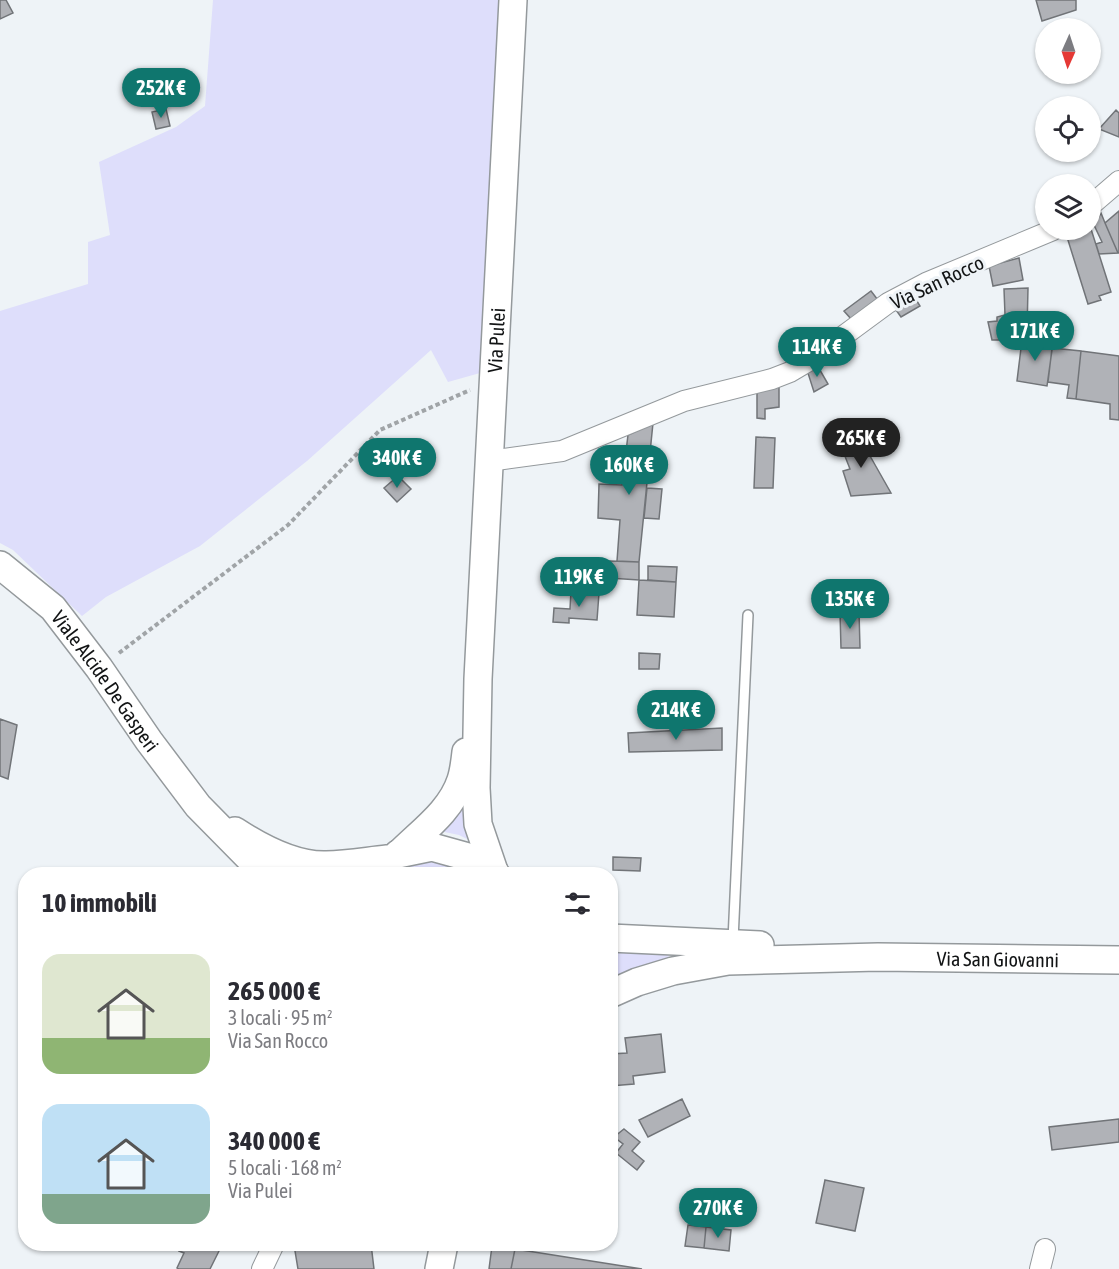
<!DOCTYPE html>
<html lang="it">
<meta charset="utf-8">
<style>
body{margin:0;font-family:"Asap Condensed",sans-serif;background:#f7f7f7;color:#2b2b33;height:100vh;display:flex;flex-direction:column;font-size:22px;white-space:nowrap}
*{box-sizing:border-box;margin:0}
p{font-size:20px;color:#7c7c81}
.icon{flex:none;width:33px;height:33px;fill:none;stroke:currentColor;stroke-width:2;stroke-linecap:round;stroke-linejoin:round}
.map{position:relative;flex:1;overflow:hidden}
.drawer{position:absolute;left:18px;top:867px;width:600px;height:384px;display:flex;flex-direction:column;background:#fff;border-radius:24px;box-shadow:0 2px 4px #0004}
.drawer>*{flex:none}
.needle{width:39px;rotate:183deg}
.controls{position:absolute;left:1035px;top:18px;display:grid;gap:12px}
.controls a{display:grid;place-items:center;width:66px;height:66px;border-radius:50%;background:#fff;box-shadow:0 2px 4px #0004;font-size:30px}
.price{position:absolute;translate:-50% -51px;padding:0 14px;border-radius:21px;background:#0f766e;color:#fff;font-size:20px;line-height:39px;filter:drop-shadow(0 2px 3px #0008)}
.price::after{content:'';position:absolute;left:50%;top:36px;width:18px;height:14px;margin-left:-9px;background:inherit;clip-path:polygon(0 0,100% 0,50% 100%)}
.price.current{background:#222;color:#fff}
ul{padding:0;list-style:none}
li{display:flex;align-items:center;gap:18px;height:150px;padding:0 24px}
li span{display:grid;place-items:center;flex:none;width:168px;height:120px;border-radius:18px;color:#555}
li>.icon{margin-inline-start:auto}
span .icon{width:72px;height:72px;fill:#fffc;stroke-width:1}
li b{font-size:26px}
h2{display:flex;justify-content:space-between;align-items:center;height:72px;padding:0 24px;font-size:26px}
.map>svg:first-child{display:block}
.green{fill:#dedefb}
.building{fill:#b0b2b7;stroke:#717478;stroke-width:1.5}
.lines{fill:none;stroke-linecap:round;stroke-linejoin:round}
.lane-casing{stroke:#94999c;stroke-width:12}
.street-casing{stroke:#94999c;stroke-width:22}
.secondary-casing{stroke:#94999c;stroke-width:30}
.path{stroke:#a0a4a7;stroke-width:4;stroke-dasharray:4.5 3;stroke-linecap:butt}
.lane{stroke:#fff;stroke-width:9}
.street{stroke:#fff;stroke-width:20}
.secondary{stroke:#fff;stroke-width:27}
.labels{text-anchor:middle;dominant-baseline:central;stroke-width:6;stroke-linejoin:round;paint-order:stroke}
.street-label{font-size:20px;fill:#121415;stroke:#eef3f7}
</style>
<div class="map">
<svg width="1119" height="1269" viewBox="0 0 1119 1269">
<rect width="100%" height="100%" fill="#eef3f7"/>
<path class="green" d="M213 0H501L480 373 448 382 431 350 307 461 200 546 106 597 82 616 13 550 0 543V311L88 284V242L110 235 99 162 176 127 205 106Z
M463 795 473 836 469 840 459 835 435 830Z
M426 861C444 861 458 864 473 874H389L406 863Z
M611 947 669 950 668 962 611 983Z"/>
<path class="building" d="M0 0H6L13 13 0 19Z
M1036 0H1076V10L1042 21Z
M166 109 170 126 156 129 152 112Z
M1116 110 1119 113V137L1099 129Z
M1119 211V253H1118L1105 223Z
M1101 213 1105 223 1118 253 1099 254 1096 244 1102 242 1094 225Z
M1091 229 1111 292 1099 296 1101 300 1088 304 1067 237Z
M1019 258 1023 280 993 286 989 266Z
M1028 288 1027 331H1007L1008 340H992L988 322 997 321V317L1005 315 1004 289Z
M871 291 878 300 852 320 844 311Z
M915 298 920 306 901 317 896 310Z
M1022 340 1053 343 1047 386 1017 381Z
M1052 348 1081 351 1076 399 1067 398 1069 385 1048 382Z
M1081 351 1119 356V420L1110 419V404L1076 399Z
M817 365 828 384 814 392 807 370Z
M779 386V407L765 409V419L757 418V391Z
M653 423 639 562 617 561 620 520 598 518 599 484 622 485 628 435Z
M857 433 891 493 851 496 843 471 850 469 839 441Z
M756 437 775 438 773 488H754Z
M398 476 411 489 397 502 384 488Z
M647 488 662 489 659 519 644 518Z
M610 561 639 562V580L609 578Z
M648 566 677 567 676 582 648 580Z
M639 580 676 582 674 617 637 615Z
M571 591 599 593 597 620 569 618V623L553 622 554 608 570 609Z
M840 612H859L860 648H841Z
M639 653 660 654 659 669H639Z
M0 719 17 725 8 779 0 776Z
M722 728V750L629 752 628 733Z
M613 857 641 858 640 871 613 870Z
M661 1034 665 1072 633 1076 634 1084 610 1086V1054L627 1053 625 1038Z
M682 1099 690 1116 648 1137 639 1120Z
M1119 1119V1142L1052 1150 1049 1127Z
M624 1129 640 1142 632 1151 644 1161 637 1170 616 1153 623 1144 614 1137Z
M825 1180 864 1188 855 1231 816 1223Z
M688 1225 706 1227 704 1248 685 1246Z
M706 1227 731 1230 729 1251 704 1248Z
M183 1244H208L220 1249 210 1269H179L177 1268 184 1253 179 1251Z
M289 1244H371L374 1269H298L294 1245H288Z
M492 1246 515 1249 511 1269H489Z
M515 1249 642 1269H511Z"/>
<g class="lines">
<defs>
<path id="lane" d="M733 940 748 615"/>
<path id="street" d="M1090 206 1119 181
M489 461 562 451 684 401 772 379 790 372 812 359 888 303 926 283 1053 230
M262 1269 274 1244
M1040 1269 1045 1249"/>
<g id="secondary">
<path id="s1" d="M0 565 53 608 99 668 149 741 198 806 265 874"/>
<path d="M235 831C261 848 294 866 326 865 347 865 367 861 387 859"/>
<path d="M400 853C422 831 451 811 461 780 464 771 465 761 466 752"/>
<path d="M398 854 432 847 468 857 496 874"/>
<path id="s2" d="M494 871 478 824 476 788 478 679 513 0"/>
<path d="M610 938 760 945"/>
<path id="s3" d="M610 994 637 982 673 971 728 961 878 957 1119 960"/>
<path d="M439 1269 444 1244"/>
</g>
</defs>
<use href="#lane" class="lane-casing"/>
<use href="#street" class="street-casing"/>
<use href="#secondary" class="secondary-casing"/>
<path class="path" d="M119 653 288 525 380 430 470 390"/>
<use href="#lane" class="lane"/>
<use href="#street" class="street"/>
<use href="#secondary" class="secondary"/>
</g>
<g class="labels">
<g class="street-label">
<text transform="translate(937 282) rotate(-25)">Via San Rocco</text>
<text stroke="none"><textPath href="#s2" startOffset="534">Via Pulei</textPath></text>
<text stroke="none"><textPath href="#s1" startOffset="158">Viale Alcide De Gasperi</textPath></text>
<text stroke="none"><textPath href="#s3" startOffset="393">Via San Giovanni</textPath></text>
</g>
</g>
</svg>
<div class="controls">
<a><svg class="needle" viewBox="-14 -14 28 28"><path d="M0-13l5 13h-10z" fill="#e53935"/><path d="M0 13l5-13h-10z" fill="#7c7c81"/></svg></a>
<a><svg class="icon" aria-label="locate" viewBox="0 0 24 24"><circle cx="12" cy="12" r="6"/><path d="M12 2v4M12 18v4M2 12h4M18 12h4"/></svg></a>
<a><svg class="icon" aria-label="layers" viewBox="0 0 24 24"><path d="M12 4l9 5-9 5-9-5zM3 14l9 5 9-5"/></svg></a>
</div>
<b class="price" style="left:161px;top:119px">252K €</b>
<b class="price" style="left:1035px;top:362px">171K €</b>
<b class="price" style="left:817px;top:378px">114K €</b>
<b class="price current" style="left:861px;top:469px">265K €</b>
<b class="price" style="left:397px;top:489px">340K €</b>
<b class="price" style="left:629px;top:496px">160K €</b>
<b class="price" style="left:579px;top:608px">119K €</b>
<b class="price" style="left:850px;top:630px">135K €</b>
<b class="price" style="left:676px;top:741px">214K €</b>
<b class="price" style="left:718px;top:1239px">270K €</b>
<section class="drawer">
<h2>10 immobili<svg class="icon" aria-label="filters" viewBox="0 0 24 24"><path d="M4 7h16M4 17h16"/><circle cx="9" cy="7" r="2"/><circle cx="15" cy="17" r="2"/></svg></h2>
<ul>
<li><span style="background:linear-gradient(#dfe7d0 70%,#8fb573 0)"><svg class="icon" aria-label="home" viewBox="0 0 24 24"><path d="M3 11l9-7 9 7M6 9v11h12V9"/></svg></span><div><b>265 000 €</b><p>3 locali · 95 m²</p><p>Via San Rocco</p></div></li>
<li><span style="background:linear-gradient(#bfe0f5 75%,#7fa58c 0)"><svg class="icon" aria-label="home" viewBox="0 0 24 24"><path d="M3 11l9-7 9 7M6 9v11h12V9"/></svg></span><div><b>340 000 €</b><p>5 locali · 168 m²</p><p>Via Pulei</p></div></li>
</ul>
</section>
</div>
